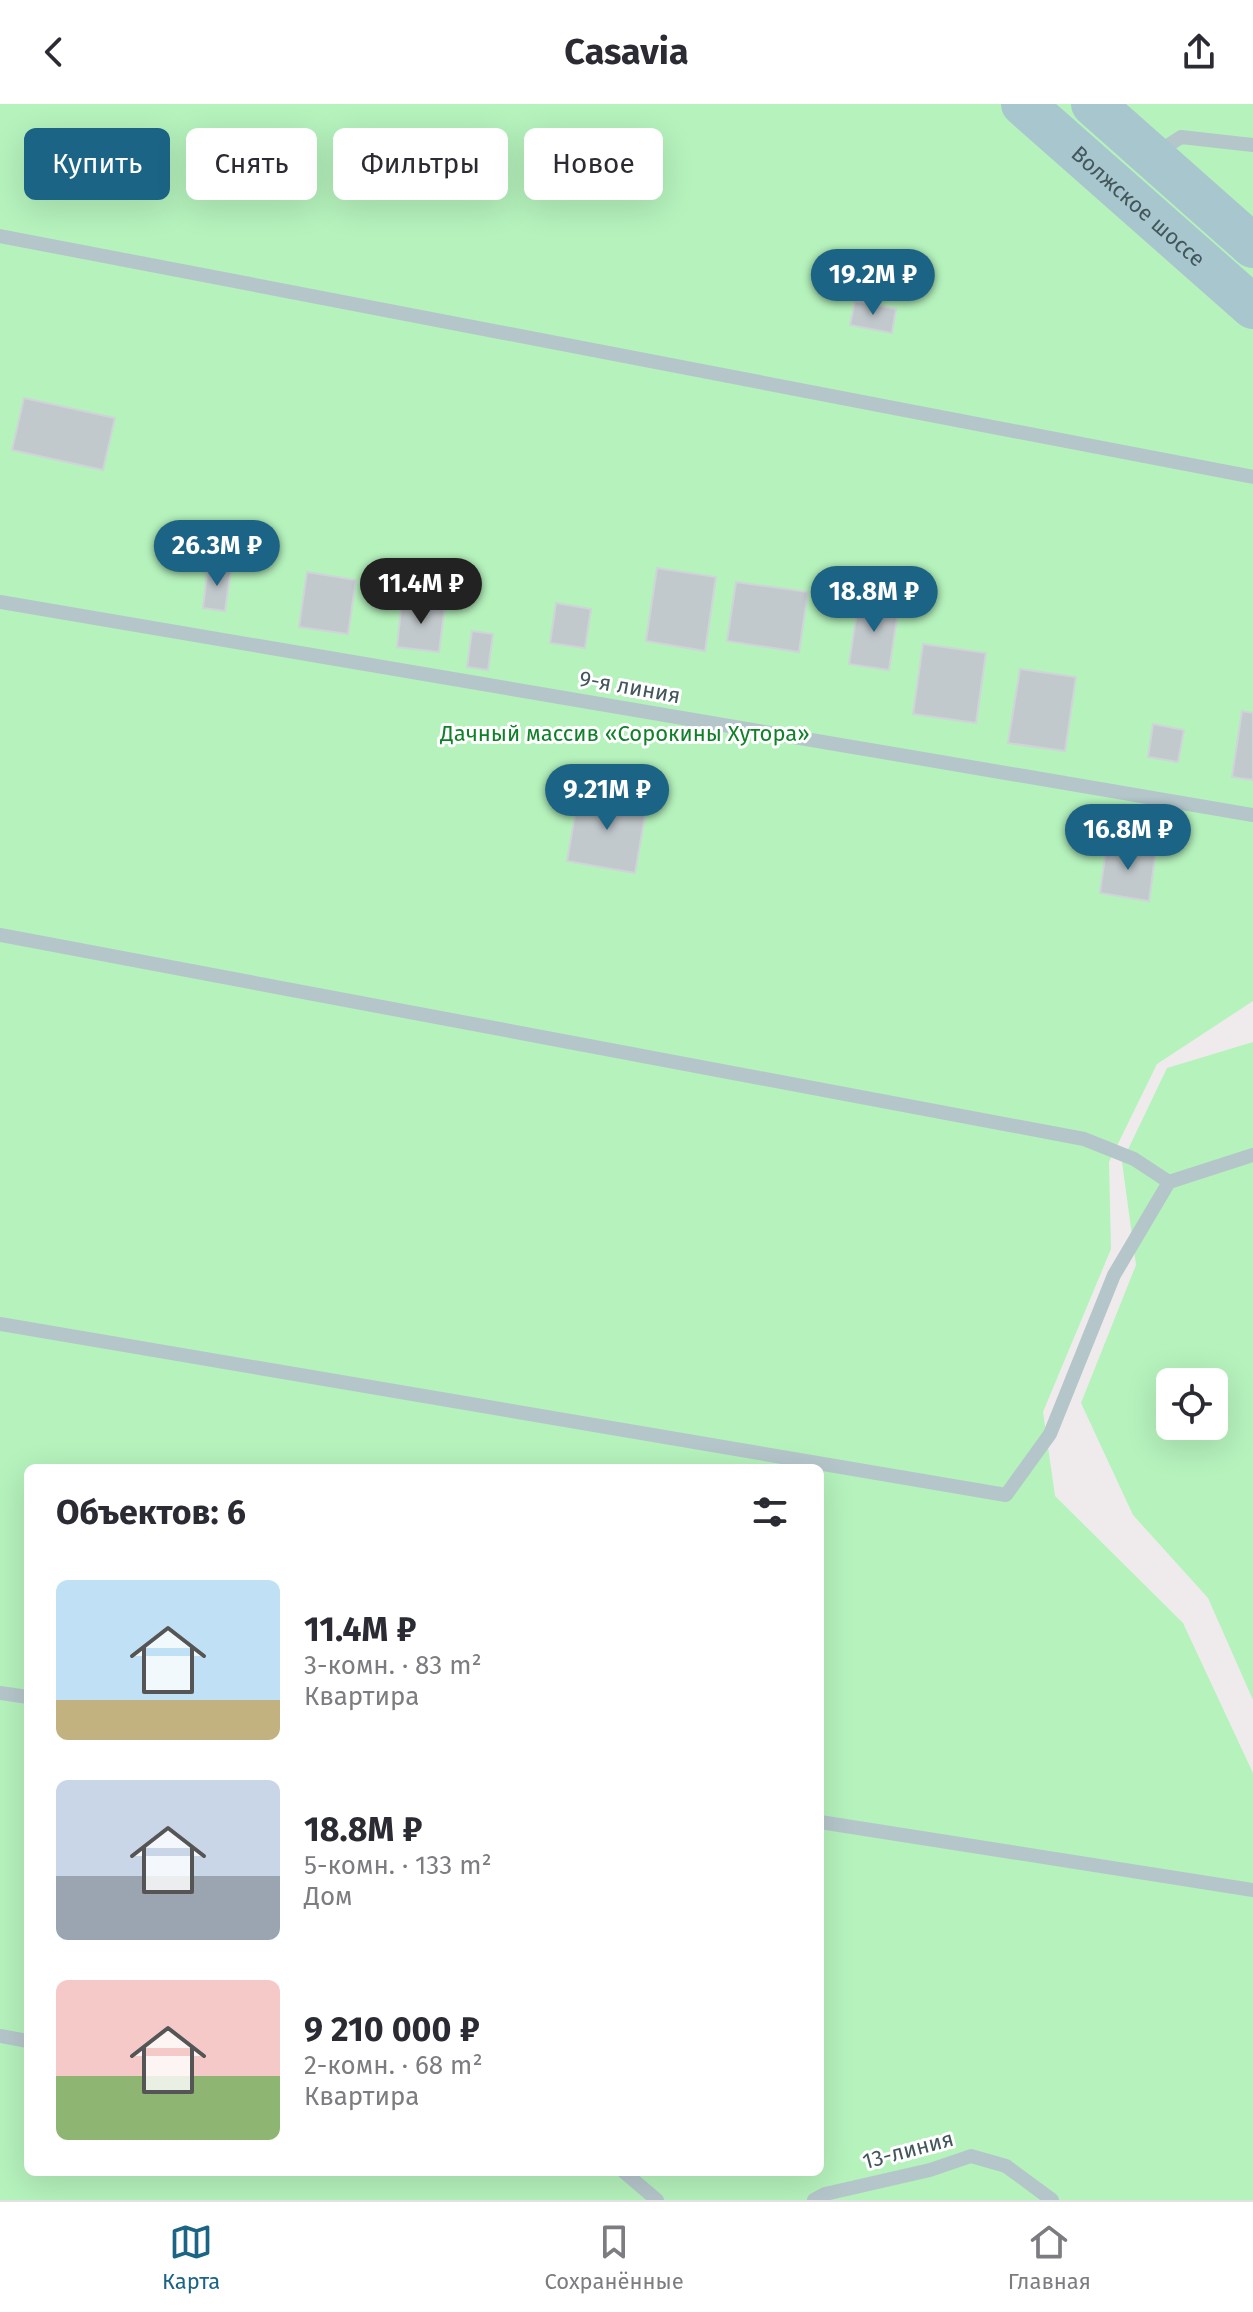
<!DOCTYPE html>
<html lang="ru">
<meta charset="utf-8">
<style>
body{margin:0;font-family:"Fira Sans",sans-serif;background:#f7f7f7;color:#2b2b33;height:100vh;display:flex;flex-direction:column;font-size:30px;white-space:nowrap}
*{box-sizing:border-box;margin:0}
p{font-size:26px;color:#7c7c81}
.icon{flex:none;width:44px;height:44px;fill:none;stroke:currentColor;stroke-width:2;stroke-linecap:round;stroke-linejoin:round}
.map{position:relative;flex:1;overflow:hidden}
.sheet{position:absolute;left:24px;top:1360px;width:800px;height:712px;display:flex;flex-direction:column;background:#fff;border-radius:12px;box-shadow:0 8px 32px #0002}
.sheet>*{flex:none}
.banner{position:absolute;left:24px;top:24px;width:800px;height:72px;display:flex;gap:16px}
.fabs{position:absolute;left:1156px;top:1264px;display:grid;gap:16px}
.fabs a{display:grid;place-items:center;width:72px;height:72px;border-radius:12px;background:#fff;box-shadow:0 8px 32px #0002;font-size:40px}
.price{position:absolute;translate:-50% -68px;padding:0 18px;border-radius:28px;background:#1c6485;color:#fff;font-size:26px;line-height:52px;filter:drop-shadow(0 2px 4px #0008)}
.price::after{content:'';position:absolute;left:50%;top:48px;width:24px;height:18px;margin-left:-12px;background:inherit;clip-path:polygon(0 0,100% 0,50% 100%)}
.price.current{background:#222;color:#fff}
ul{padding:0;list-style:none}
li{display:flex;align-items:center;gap:24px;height:200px;padding:0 32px}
li span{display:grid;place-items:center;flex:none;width:224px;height:160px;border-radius:12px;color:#555}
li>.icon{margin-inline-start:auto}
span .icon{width:96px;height:96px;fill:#fffc;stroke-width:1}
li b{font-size:34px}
h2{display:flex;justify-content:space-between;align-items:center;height:96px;padding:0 32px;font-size:34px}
.pill{padding:0 28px;border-radius:12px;background:#fff;box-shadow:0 8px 32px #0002;font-size:28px;line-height:72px}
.pill.current{background:#1c6485;color:#fff}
header{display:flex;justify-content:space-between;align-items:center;height:104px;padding:0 32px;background:#fff;font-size:36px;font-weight:700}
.menu{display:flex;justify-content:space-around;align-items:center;height:112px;border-top:2px solid #e1e1e2;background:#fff;font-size:22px;color:#7c7c81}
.menu a{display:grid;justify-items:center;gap:4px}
.menu .current{color:#1c6485}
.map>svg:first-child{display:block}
.green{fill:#b5f2bc;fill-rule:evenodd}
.building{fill:#c2c9cc;stroke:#cfd4d8;stroke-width:2}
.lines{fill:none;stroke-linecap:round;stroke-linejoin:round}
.service{stroke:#b5c6cb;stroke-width:14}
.primary{stroke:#a8c6ce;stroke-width:44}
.labels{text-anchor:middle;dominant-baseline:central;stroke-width:6;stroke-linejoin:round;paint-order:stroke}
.street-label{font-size:22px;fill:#43565b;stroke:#fff}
.park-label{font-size:22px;fill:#0f8129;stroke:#fff}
</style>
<header><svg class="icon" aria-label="back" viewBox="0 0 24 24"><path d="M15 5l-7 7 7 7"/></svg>Casavia<svg class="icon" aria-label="share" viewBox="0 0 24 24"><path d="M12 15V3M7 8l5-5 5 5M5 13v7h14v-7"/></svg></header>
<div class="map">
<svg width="1253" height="2096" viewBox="0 0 1253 2096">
<rect width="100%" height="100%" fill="#efebec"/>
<path class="green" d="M0 0H1253V897L1157 960 1109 1058 1111 1145 1043 1308 1055 1392 1183 1519 1253 1669V2096H0ZM28 1364H820V2068H28Z
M1253 938V1596L1208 1494 1133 1411 1081 1299 1136 1161 1122 1058 1167 964ZM1170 1278H1214V1322H1170Z"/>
<path class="building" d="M855 197 896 205 892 229 850 221Z
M24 294 115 314 103 366 12 346Z
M208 462 231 465 225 507 203 504Z
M657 464 716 473 705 547 646 537Z
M307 468 356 476 348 530 299 523Z
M736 478 808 488 799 548 727 537Z
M859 495 899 501 889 566 849 560Z
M402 496 445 501 439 548 397 543Z
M556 499 591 505 585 544 550 539Z
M472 527 493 530 488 566 467 563Z
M923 540 986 549 976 619 913 610Z
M1020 565 1076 573 1065 647 1008 639Z
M1242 607 1253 609V676L1232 673Z
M1153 620 1184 626 1178 658 1148 653Z
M579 688 647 700 635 769 567 757Z
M1107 739 1156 746 1149 797 1100 789Z"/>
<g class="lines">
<path class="service" d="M1155 50 1181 33 1253 41
M0 132 1253 373
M0 498 1253 711
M0 831 1084 1035 1134 1055 1169 1078
M0 1220 1006 1391 1050 1330 1114 1171 1169 1078 1253 1051
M0 1589 28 1593
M820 1718 1253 1786
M0 1932 28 1937
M624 2068 657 2096
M814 2096 825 2090 930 2066 971 2052 1006 2062 1052 2096"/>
<g class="primary">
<path id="s1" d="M1023 0 1253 203"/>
<path d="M1093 0 1253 142"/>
</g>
</g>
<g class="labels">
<g class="street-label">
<text stroke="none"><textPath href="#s1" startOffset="154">Волжское шоссе</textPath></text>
<text transform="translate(630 583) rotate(10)">9-я линия</text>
<text transform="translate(908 2046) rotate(-15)">13-линия</text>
</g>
<g class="park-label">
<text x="625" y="629">Дачный массив «Сорокины Хутора»</text>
</g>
</g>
</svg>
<div class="fabs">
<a><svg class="icon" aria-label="locate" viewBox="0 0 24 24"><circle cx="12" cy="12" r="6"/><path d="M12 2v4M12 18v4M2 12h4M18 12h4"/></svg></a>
</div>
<b class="price" style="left:873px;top:213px">19.2M ₽</b>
<b class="price" style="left:217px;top:484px">26.3M ₽</b>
<b class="price current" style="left:421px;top:522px">11.4M ₽</b>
<b class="price" style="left:874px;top:530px">18.8M ₽</b>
<b class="price" style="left:607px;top:728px">9.21M ₽</b>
<b class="price" style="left:1128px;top:768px">16.8M ₽</b>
<div class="banner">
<a class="pill current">Купить</a>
<a class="pill">Снять</a>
<a class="pill">Фильтры</a>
<a class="pill">Новое</a>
</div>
<section class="sheet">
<h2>Объектов: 6<svg class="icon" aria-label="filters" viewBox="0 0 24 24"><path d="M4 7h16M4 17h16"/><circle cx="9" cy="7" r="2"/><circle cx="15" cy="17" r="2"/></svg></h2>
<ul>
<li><span style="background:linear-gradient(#bfe0f5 75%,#c2b280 0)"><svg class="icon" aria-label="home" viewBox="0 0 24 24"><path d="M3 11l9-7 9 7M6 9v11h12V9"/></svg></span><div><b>11.4M ₽</b><p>3-комн. · 83 m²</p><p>Квартира</p></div></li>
<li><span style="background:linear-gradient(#c9d6e8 60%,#9aa5b1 0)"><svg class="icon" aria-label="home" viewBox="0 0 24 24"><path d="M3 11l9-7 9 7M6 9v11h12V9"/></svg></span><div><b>18.8M ₽</b><p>5-комн. · 133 m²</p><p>Дом</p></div></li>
<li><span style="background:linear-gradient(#f6c9c9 60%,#8fb573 0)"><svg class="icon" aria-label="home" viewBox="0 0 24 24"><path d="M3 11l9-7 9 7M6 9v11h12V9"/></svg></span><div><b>9 210 000 ₽</b><p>2-комн. · 68 m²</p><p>Квартира</p></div></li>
</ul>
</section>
</div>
<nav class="menu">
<a class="current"><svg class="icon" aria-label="map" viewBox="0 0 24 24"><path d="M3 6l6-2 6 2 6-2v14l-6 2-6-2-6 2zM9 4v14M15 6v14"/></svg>Карта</a>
<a><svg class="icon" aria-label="saved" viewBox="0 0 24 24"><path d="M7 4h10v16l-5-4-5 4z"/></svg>Сохранённые</a>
<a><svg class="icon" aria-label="home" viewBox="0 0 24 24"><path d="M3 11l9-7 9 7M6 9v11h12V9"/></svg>Главная</a>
</nav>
